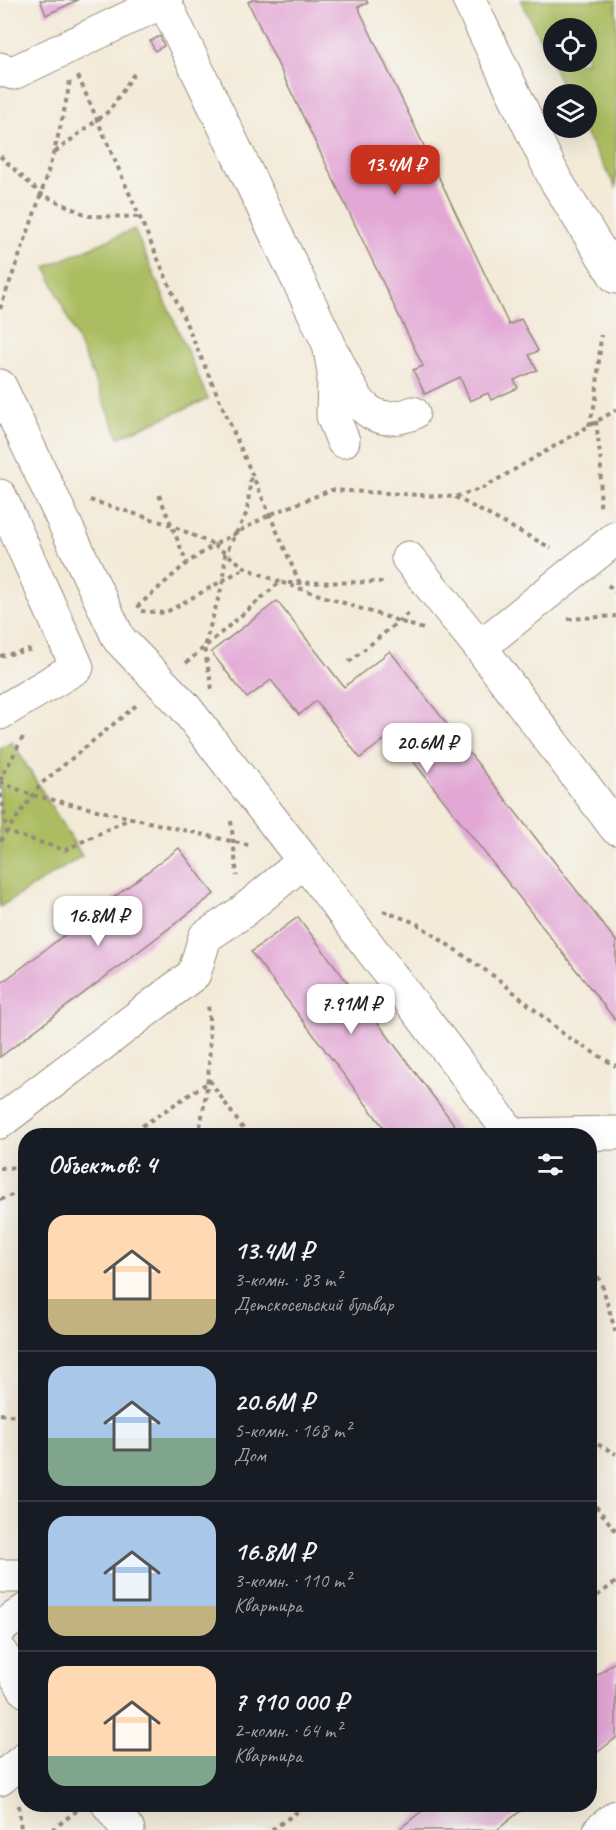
<!DOCTYPE html>
<html lang="ru">
<meta charset="utf-8">
<style>
body{margin:0;font-family:Caveat,sans-serif;background:#20242c;color:#f1f3f6;height:100vh;display:flex;flex-direction:column;font-size:22px;white-space:nowrap}
*{box-sizing:border-box;margin:0}
p{font-size:20px;color:#9ea1a6}
.icon{flex:none;width:33px;height:33px;fill:none;stroke:currentColor;stroke-width:2;stroke-linecap:round;stroke-linejoin:round}
.map{position:relative;flex:1;overflow:hidden}
.panel{position:absolute;left:18px;top:1128px;width:579px;height:684px;display:flex;flex-direction:column;background:#171b24;border-radius:24px;box-shadow:0 6px 24px #0002}
.panel>*{flex:none}
.buttons{position:absolute;left:543px;top:18px;display:grid;gap:12px}
.buttons a{display:grid;place-items:center;width:54px;height:54px;border-radius:50%;background:#171b24;box-shadow:0 6px 24px #0002;font-size:30px}
.price{position:absolute;translate:-50% -51px;padding:0 14px;border-radius:12px;background:#fff;color:#222;font-size:20px;line-height:39px;filter:drop-shadow(0 2px 3px #0008)}
.price::after{content:'';position:absolute;left:50%;top:36px;width:18px;height:14px;margin-left:-9px;background:inherit;clip-path:polygon(0 0,100% 0,50% 100%)}
.price.on{background:#c8321e;color:#fff}
ul{padding:0;list-style:none}
li{display:flex;align-items:center;gap:18px;height:150px;padding:0 30px}
li+li{border-top:2px solid #363941}
li span{display:grid;place-items:center;flex:none;width:168px;height:120px;border-radius:18px;color:#555}
li>.icon{margin-inline-start:auto}
span .icon{width:72px;height:72px;fill:#fffc;stroke-width:1}
li b{font-size:26px}
h2{display:flex;justify-content:space-between;align-items:center;height:72px;padding:0 30px;font-size:26px}
.map>svg:first-child{display:block}
.green{fill:#abbd60;stroke:#73743f;stroke-width:1.5;fill-rule:evenodd}
.building{fill:#e2a7d5}
.lines{fill:none;stroke-linecap:round;stroke-linejoin:round}
.minor-casing{stroke:#978a7b;stroke-width:35}
.path{stroke:#978a7b;stroke-width:4;stroke-dasharray:4.5 4.5;stroke-linecap:butt}
.minor{stroke:#fff;stroke-width:33}
</style>
<div class="map">
<svg width="616" height="1830" viewBox="0 0 616 1830">
<rect width="100%" height="100%" fill="#f6f6f2"/>
<filter id="ink" filterUnits="userSpaceOnUse"><feTurbulence type="fractalNoise" baseFrequency=".0167" numOctaves="2"/><feDisplacementMap in="SourceGraphic" scale="12" xChannelSelector="R" yChannelSelector="G"/><feConvolveMatrix kernelMatrix="1 2 1 2 8 2 1 2 1" color-interpolation-filters="sRGB"/></filter>
<filter id="wash" filterUnits="userSpaceOnUse"><feTurbulence type="fractalNoise" baseFrequency=".008" numOctaves="4" result="noise"/><feDisplacementMap in="SourceGraphic" scale="24" xChannelSelector="R" yChannelSelector="G"/><feGaussianBlur stdDeviation="1.35" result="paint"/><feColorMatrix in="noise" values="0 0 0 0 0 0 0 0 0 0 0 0 0 0 0 0 0 1.4 0 .05"/><feComposite in="paint" operator="in"/></filter>
<g filter="url(#wash)">
<rect width="100%" height="100%" fill="#f3ead8"/>
<path class="green" d="M521 0H616V187L582 128H586V94H566ZM554 28H586V62H554Z
M134 229 208 399 119 437 46 267Z
M12 742 82 856 0 907V749Z"/>
<g id="blocks">
<path class="building" d="M40 0H78L46 15Z
M253 0H366L368 3 358 7 509 325 521 319 538 351 529 355 537 370 514 380 518 388 491 400 488 393 470 401 460 377 425 394 413 370 423 366 248 2Z
M160 36 164 46 155 51 150 41Z
M277 601 344 687 390 651 616 941V1021L392 734 360 758 316 701 299 715 271 680 247 698 211 652Z
M179 848 214 894 0 1057V984Z
M298 917 372 1015 463 1136H390L251 952Z
M616 1661V1738L590 1758V1681Z
M431 1804H529L497 1830H398Z"/>
</g>
</g>
<g filter="url(#ink)">
<use href="#blocks" fill-opacity="0" stroke="#978a7b" stroke-width="1.5"/>
<g class="lines">
<defs>
<path id="minor" d="M469 0 555 179 616 277
M164 1 329 344 334 372 333 416 343 441
M0 69 13 73 166 0
M335 357C353 393 364 432 413 413
M0 386 119 639 184 706 304 861 241 913 205 937 194 974 0 1122
M0 496 77 667 0 713
M616 538 480 647 616 828
M408 558 480 647
M304 861 512 1135 616 1133
M0 1576H26
M0 1628 26 1610
M0 1652 26 1691
M0 1779 26 1758
M108 1804 128 1830
M600 1830 616 1817"/>
</defs>
<use href="#minor" class="minor-casing"/>
<path class="path" d="M78 76 300 584
M55 152 109 111 136 71
M0 156 41 194 89 216 141 217
M0 309C27 234 57 159 70 80
M596 421 601 463 600 510
M589 426 596 399 601 335
M159 495 187 563
M455 497 551 548
M90 500 171 525 214 545 269 515 331 490 454 497 483 488 616 410
M288 583 385 582
M608 585 616 592
M137 607 187 563 214 545 246 568 280 582
M141 611 165 613 245 568
M568 619 616 616
M0 656 34 649
M349 662 411 611
M186 663 280 582 423 629
M212 689 204 647 224 579 225 555 247 512 251 475
M0 781 23 737
M0 782 32 795 252 846
M0 785 7 832 65 850 131 818
M231 821 237 876
M0 841 42 783 139 703
M383 911 416 923 498 979 566 1036 616 1066
M127 1136 210 1081 248 1136
M198 1136C209 1085 212 1055 208 1004
M0 1168 26 1167
M0 1200 26 1189
M590 1260 603 1288 616 1334
M0 1414 26 1417
M590 1440 616 1454
M590 1499 616 1531
M590 1601 616 1582
M19 1805 21 1830
M52 1830 79 1809
M272 1830 308 1804"/>
<use href="#minor" class="minor"/>
</g>
</g>
</svg>
<div class="buttons">
<a><svg class="icon" aria-label="locate" viewBox="0 0 24 24"><circle cx="12" cy="12" r="6"/><path d="M12 2v4M12 18v4M2 12h4M18 12h4"/></svg></a>
<a><svg class="icon" aria-label="layers" viewBox="0 0 24 24"><path d="M12 4l9 5-9 5-9-5zM3 14l9 5 9-5"/></svg></a>
</div>
<b class="price on" style="left:395px;top:196px">13.4M ₽</b>
<b class="price" style="left:427px;top:774px">20.6M ₽</b>
<b class="price" style="left:98px;top:947px">16.8M ₽</b>
<b class="price" style="left:351px;top:1035px">7.91M ₽</b>
<section class="panel">
<h2>Объектов: 4<svg class="icon" aria-label="filters" viewBox="0 0 24 24"><path d="M4 7h16M4 17h16"/><circle cx="9" cy="7" r="2"/><circle cx="15" cy="17" r="2"/></svg></h2>
<ul>
<li><span style="background:linear-gradient(#ffd9b3 70%,#c2b280 0)"><svg class="icon" aria-label="home" viewBox="0 0 24 24"><path d="M3 11l9-7 9 7M6 9v11h12V9"/></svg></span><div><b>13.4M ₽</b><p>3-комн. · 83 m²</p><p>Детскосельский бульвар</p></div></li>
<li><span style="background:linear-gradient(#a9c7e8 60%,#7fa58c 0)"><svg class="icon" aria-label="home" viewBox="0 0 24 24"><path d="M3 11l9-7 9 7M6 9v11h12V9"/></svg></span><div><b>20.6M ₽</b><p>5-комн. · 168 m²</p><p>Дом</p></div></li>
<li><span style="background:linear-gradient(#a9c7e8 75%,#c2b280 0)"><svg class="icon" aria-label="home" viewBox="0 0 24 24"><path d="M3 11l9-7 9 7M6 9v11h12V9"/></svg></span><div><b>16.8M ₽</b><p>3-комн. · 110 m²</p><p>Квартира</p></div></li>
<li><span style="background:linear-gradient(#ffd9b3 75%,#7fa58c 0)"><svg class="icon" aria-label="home" viewBox="0 0 24 24"><path d="M3 11l9-7 9 7M6 9v11h12V9"/></svg></span><div><b>7 910 000 ₽</b><p>2-комн. · 64 m²</p><p>Квартира</p></div></li>
</ul>
</section>
</div>
